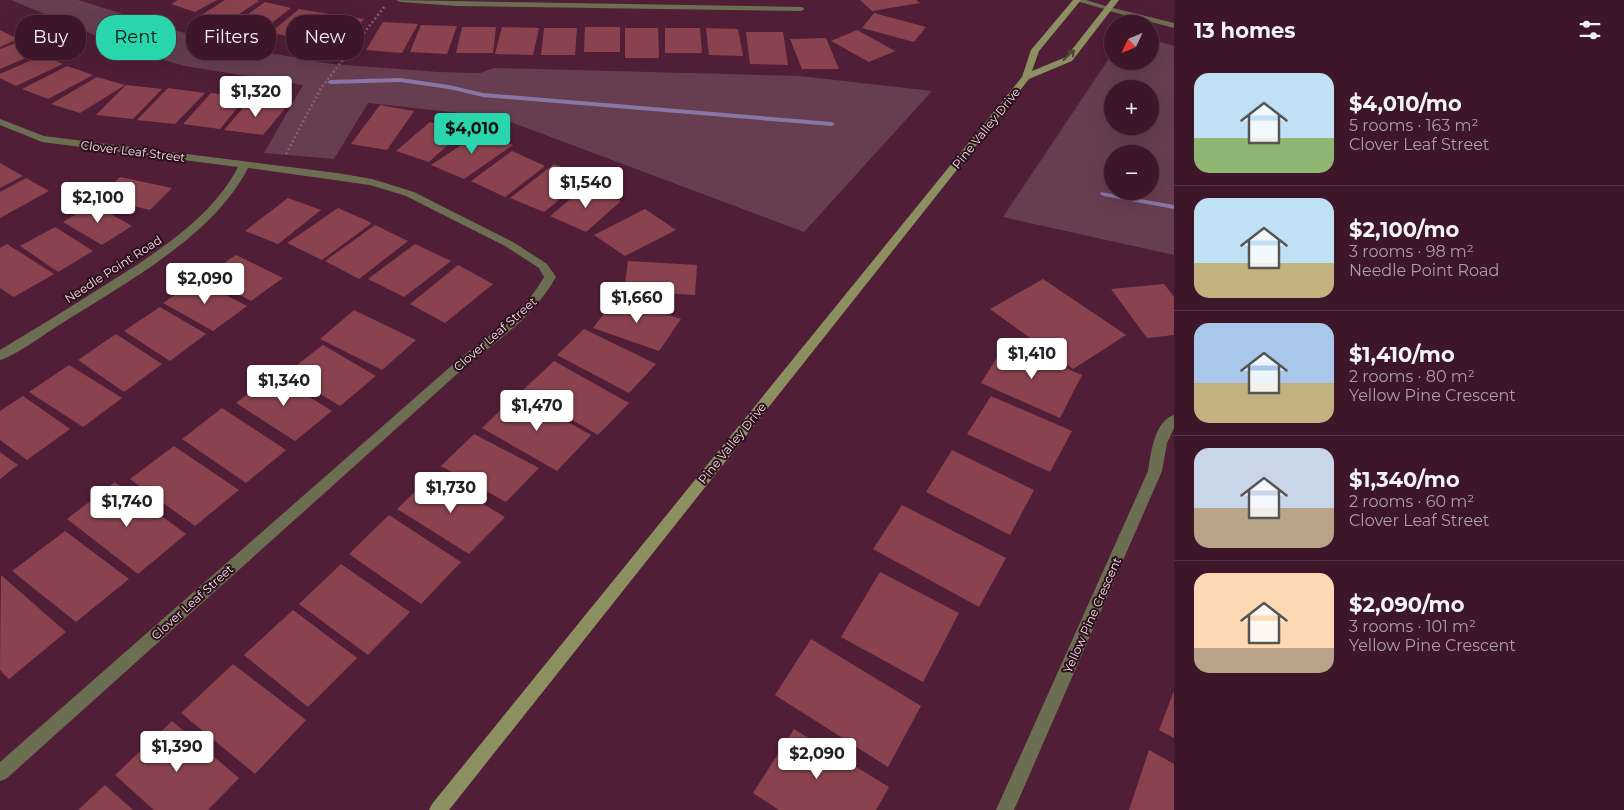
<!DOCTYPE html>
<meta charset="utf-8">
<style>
body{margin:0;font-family:Montserrat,sans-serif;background:#441f31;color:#f1f3f6;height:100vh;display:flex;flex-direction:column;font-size:19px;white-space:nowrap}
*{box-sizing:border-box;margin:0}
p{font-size:16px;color:#ad9fa8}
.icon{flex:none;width:28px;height:28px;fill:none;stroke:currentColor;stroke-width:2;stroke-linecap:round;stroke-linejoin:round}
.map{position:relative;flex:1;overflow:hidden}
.sheet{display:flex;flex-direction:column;background:#3d1629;width:450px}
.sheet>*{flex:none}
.banner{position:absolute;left:15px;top:15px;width:475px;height:45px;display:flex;gap:10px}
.needle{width:32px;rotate:226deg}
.buttons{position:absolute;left:1104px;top:15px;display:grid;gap:10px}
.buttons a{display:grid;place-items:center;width:55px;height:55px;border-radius:50%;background:#3d1629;box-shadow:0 5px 20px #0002,0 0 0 1px #563546;font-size:25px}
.price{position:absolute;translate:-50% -42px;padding:0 11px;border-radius:5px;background:#fff;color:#222;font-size:16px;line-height:32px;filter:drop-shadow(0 1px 2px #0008)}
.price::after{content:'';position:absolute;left:50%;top:30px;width:15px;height:11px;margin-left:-8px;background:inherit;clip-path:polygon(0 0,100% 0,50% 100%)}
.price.active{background:#29d5ad;color:#111}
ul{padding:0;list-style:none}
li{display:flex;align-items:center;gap:15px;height:125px;padding:0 20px}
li+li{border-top:1px solid #563546}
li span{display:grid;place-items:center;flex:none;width:140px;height:100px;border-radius:15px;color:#555}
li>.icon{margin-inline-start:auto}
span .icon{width:60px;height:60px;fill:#fffc;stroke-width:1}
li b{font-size:21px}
h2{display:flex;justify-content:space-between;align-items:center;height:60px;padding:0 20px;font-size:21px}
.pill{padding:0 18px;border-radius:20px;background:#3d1629;box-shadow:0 5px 20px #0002,0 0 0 1px #563546;font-size:18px;line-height:45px}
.pill.active{background:#29d5ad;color:#111}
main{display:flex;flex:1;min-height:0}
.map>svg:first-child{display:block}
.green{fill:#673e50;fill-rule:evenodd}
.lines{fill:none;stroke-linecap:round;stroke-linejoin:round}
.stream{fill:#8976a4;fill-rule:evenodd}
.building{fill:#8a434e}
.path{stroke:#8a5d72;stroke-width:2.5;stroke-dasharray:2 2.5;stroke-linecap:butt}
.minor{fill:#6c6e51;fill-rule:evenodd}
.tertiary{fill:#6c6e51;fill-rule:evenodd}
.secondary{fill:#8c8f60;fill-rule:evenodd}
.oneway{stroke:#514437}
.labels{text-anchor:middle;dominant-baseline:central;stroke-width:4;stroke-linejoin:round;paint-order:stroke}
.street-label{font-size:12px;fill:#fedce9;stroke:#29121c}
</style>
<main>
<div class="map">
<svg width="1174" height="810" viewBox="0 0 1174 810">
<rect width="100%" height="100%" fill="#511e37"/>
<path class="green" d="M11 0H78L194 36 247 49 332 64 438 72 480 73 494 68 800 76 932 91 804 232 497 117 368 103 334 159 264 153 303 85 185 66 133 51Z
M1150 39 1174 46V255L1003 217 1112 54V61H1150ZM1112 89H1150V126H1112ZM1112 154H1150V191H1112Z"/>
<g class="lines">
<path class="stream" d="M400 78 449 85 483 93 832 122 835 124 832 126 483 97 449 89 400 82 330 84 327 82 330 80Z
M1101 192 1174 205V209L1104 196 1100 194Z"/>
</g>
<path class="building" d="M178 0H217L195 12 171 4Z
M225 0H256L259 1 225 23 200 16Z
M860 0H916L920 3 872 11Z
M265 2 291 8 263 30 236 23Z
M299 9 329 14 300 38 270 33Z
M874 13 926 27 914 42 862 28Z
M331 14 364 19 343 43 309 38Z
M383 22 418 24 402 53 366 50Z
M421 25 457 26 447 54 410 52Z
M462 27H496L493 53H456Z
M502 27 539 28 533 55 495 54Z
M585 27H620V52H584Z
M544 28H577L575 55H541Z
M625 28H658L659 58H625Z
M665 28H700L702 53H665Z
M706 28 738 29 743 56 709 55Z
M0 30 18 39 0 47Z
M857 30 895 51 869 62 831 41Z
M746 32H783L788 65 750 64Z
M826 38 839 69H802L790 39Z
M21 41 42 51 0 69V49Z
M43 55 63 64 16 86 0 78V74Z
M67 66 93 75 48 99 22 89Z
M97 77 125 85 80 113 51 104Z
M126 85 162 89 133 119 96 115Z
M168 88 205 93 175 124 137 120Z
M211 93 246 97 220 129 183 124Z
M250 100 288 105 263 135 224 130Z
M380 105 414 111 387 150 351 144Z
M430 122 462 132 429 162 396 151Z
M481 132 513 145 464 179 431 165Z
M512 151 545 166 505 197 471 181Z
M0 163 23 176 0 188Z
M554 164 588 177 544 212 510 198Z
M120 177 172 188 150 210 97 198Z
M26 178 49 191 0 218V192Z
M586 186 621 201 586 232 550 216Z
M288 198 321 210 278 244 245 231Z
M93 204 132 226 102 245 63 222Z
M338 208 372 223 322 260 287 243Z
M645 209 676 230 625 256 594 235Z
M375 225 408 241 359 279 325 261Z
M55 227 93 251 58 272 20 246Z
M7 244 54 274 14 297 0 288V248Z
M415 244 451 261 404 297 368 279Z
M236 255 283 278 251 301 204 276Z
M628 261 697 265 695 295 624 291Z
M458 265 493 284 445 323 410 304Z
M1043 279 1126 335 1073 369 990 309Z
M197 280 247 306 213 331 163 303Z
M1164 284 1174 297V335L1147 338 1111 289Z
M616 298 681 319 659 351 593 328Z
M160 307 206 334 170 361 124 331Z
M354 310 416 340 382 370 320 339Z
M584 329 656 364 629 393 557 355Z
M116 334 162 364 124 392 78 360Z
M1006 343 1082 375 1060 418 981 383Z
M323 345 376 376 340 406 286 373Z
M554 361 629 403 598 435 522 391Z
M69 365 122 398 83 427 29 392Z
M273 374 332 411 295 441 236 403Z
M517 394 591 435 557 471 482 428Z
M23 396 70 429 27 460 0 440V411Z
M991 396 1072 431 1050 472 967 434Z
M222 408 286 450 246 483 182 439Z
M474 434 539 468 506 502 441 466Z
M174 446 239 490 195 526 130 479Z
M952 450 1034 490 1010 535 926 492Z
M0 452 18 465 0 479Z
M433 474 505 517 469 554 397 509Z
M115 482 186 534 138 574 67 519Z
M902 505 1006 558 979 607 873 549Z
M389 515 461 562 421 604 349 554Z
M65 531 129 579 76 622 12 571Z
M341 564 410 612 368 655 299 604Z
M880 572 959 613 923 682 841 637Z
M1 575 66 632 9 679 0 670Z
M293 610 357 658 308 707 244 655Z
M811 639 921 706 888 767 775 695Z
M233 664 306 720 255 774 181 713Z
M1174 691V738L1159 730Z
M172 721 239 778 208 810H154L115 775Z
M794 729 889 787 876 810H779L753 793Z
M1149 750 1174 764V810H1129Z
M105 785 133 810H78Z"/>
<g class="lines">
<path class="path" d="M286 154 321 88 385 6"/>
<path class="minor" d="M396 0 801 7 805 9 801 11 457 6 400 2Z
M1105 6 1174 23V28L1105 10Z
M0 119 44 136 337 173 372 179 414 192 513 242 547 264 556 277C534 316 500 339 466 366L6 779 0 781V762L458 360C489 335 524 313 544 277L539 268 505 246 406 196 370 185 248 168C213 237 122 285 59 325 43 335 17 355 0 360V350C31 331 63 312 94 292 145 260 210 222 238 167L42 142 0 125Z
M1174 415V428L1167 443 1162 471 1014 810H996L1148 471C1151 454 1154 421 1174 415Z"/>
<path class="tertiary" d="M1073 0H1086L1112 8 1108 10Z"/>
<path class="secondary" d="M1073 0H1081L1039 51 1032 71 1066 57 1111 0H1119L1072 61 1029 79 449 810H429L432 804 1022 77 1031 50Z"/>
</g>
<defs><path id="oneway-shaft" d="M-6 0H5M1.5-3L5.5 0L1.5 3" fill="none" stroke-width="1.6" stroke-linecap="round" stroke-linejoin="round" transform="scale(1.25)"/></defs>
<use class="oneway" href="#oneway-shaft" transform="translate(1069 55) rotate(-42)"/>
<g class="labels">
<g class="street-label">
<text transform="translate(986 128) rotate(-51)">Pine Valley Drive</text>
<text transform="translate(133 151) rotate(7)">Clover Leaf Street</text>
<text transform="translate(113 269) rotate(-33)">Needle Point Road</text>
<text transform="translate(495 334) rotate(-41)">Clover Leaf Street</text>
<text transform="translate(732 443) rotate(-51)">Pine Valley Drive</text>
<text transform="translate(192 602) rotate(-42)">Clover Leaf Street</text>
<text transform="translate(1092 615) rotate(-66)">Yellow Pine Crescent</text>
</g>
</g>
</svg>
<div class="buttons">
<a><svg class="needle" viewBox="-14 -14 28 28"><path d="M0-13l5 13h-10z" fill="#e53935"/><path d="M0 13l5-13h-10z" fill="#ad9fa8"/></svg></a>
<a>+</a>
<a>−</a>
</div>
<b class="price" style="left:256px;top:118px">$1,320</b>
<b class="price active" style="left:472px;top:155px">$4,010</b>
<b class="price" style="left:586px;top:209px">$1,540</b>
<b class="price" style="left:98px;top:224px">$2,100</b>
<b class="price" style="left:205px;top:305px">$2,090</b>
<b class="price" style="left:637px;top:324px">$1,660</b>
<b class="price" style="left:1032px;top:380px">$1,410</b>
<b class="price" style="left:284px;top:407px">$1,340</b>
<b class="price" style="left:537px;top:432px">$1,470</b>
<b class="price" style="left:451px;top:514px">$1,730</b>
<b class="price" style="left:127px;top:528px">$1,740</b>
<b class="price" style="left:177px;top:773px">$1,390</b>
<b class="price" style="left:817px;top:780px">$2,090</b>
<div class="banner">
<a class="pill">Buy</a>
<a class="pill active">Rent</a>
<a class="pill">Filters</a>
<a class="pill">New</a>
</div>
</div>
<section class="sheet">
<h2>13 homes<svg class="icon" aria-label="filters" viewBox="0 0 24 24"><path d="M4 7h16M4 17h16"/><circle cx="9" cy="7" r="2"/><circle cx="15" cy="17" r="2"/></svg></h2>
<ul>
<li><span style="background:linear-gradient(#bfe0f5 65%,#8fb573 0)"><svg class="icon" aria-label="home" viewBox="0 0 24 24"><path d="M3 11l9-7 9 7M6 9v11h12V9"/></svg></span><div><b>$4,010/mo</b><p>5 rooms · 163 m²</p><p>Clover Leaf Street</p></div></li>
<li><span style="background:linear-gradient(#bfe0f5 65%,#c2b280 0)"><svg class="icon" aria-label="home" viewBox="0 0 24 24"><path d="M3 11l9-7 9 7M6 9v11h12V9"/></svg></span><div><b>$2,100/mo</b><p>3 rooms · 98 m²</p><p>Needle Point Road</p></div></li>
<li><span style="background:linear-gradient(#a9c7e8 60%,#c2b280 0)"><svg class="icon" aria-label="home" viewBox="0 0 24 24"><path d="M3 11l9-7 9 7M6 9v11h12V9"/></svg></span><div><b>$1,410/mo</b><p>2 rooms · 80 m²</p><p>Yellow Pine Crescent</p></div></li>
<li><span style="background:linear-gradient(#c9d6e8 60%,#b9a48a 0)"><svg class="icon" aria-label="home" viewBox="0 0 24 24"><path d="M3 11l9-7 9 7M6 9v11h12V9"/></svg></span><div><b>$1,340/mo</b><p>2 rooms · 60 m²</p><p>Clover Leaf Street</p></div></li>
<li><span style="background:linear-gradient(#ffd9b3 75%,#b9a48a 0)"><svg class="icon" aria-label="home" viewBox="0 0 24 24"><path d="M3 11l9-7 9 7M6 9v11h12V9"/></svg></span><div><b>$2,090/mo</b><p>3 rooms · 101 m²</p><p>Yellow Pine Crescent</p></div></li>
</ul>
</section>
</main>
